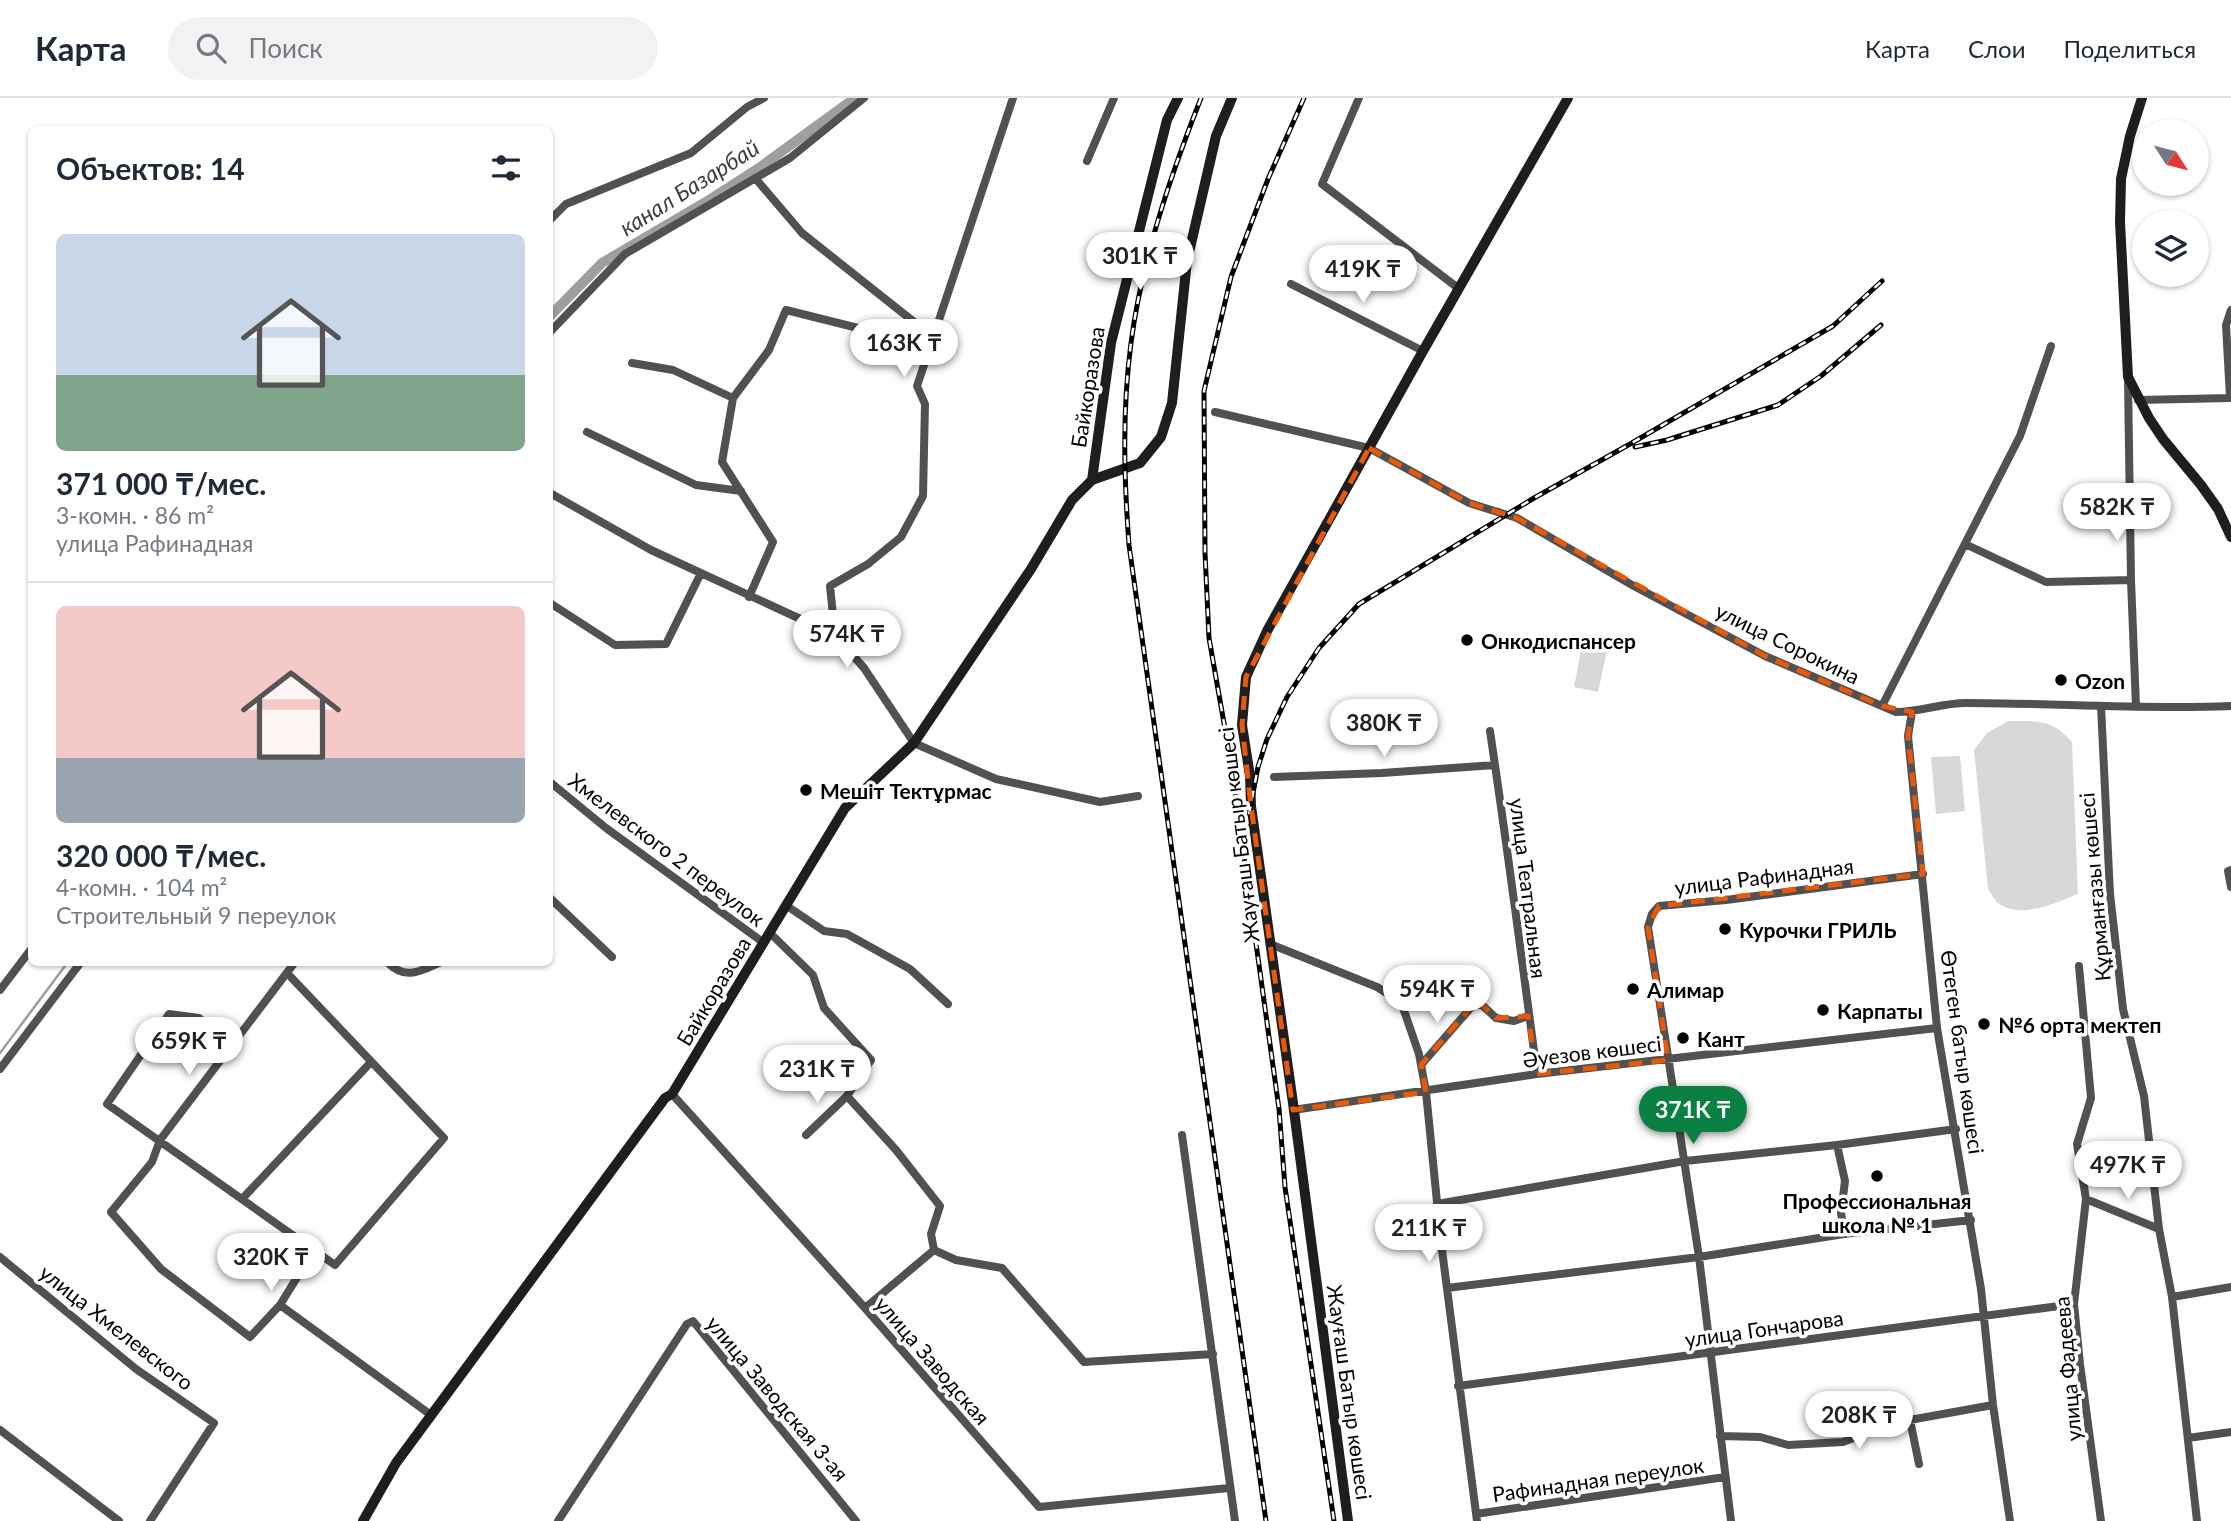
<!DOCTYPE html>
<html lang="ru">
<meta charset="utf-8">
<style>
body{margin:0;font-family:Lato,sans-serif;background:#f2f2f3;color:#1f2937;height:100vh;display:flex;flex-direction:column;font-size:26px;white-space:nowrap}
*{box-sizing:border-box;margin:0}
p{font-size:23px;color:#747a83}
.icon{flex:none;width:38px;height:38px;fill:none;stroke:currentColor;stroke-width:2;stroke-linecap:round;stroke-linejoin:round}
.map{position:relative;flex:1;overflow:hidden}
.details{position:absolute;left:28px;top:28px;width:525px;height:840px;display:flex;flex-direction:column;background:#fff;border-radius:10px;box-shadow:0 2px 5px #0004}
.details>*{flex:none}
.needle{width:46px;rotate:126deg}
.controls{position:absolute;left:2132px;top:21px;display:grid;gap:14px}
.controls a{display:grid;place-items:center;width:77px;height:77px;border-radius:50%;background:#fff;box-shadow:0 2px 5px #0004;font-size:35px}
.price{position:absolute;translate:-50% -60px;padding:0 16px;border-radius:24px;background:#fff;color:#222;font-size:23px;line-height:46px;filter:drop-shadow(0 2px 4px #0008)}
.price::after{content:'';position:absolute;left:50%;top:42px;width:21px;height:16px;margin-left:-10px;background:inherit;clip-path:polygon(0 0,100% 0,50% 100%)}
.price.on{background:#0b8043;color:#fff}
ul{padding:0;list-style:none}
li{display:grid;align-content:center;gap:14px;height:371px;padding:0 28px}
li+li{border-top:2px solid #e0e1e3}
li span{display:grid;place-items:center;height:217px;border-radius:10px;color:#555}
li>.icon{margin-inline-start:auto}
span .icon{width:126px;height:126px;fill:#fffc;stroke-width:1}
li b{font-size:30px}
h2{display:flex;justify-content:space-between;align-items:center;height:84px;padding:0 28px;font-size:30px}
header{display:flex;align-items:center;gap:42px;box-sizing:border-box;height:98px;padding:0 35px;background:#fff;border-bottom:2px solid #e0e1e3}
header strong{font-size:33px}
nav{display:flex;gap:38px;margin-inline-start:auto;font-size:24px}
.search{width:490px;height:63px;background:#f2f2f3;display:flex;align-items:center;gap:18px;box-sizing:border-box;padding:0 24px;border-radius:38px;color:#747a83;font-size:26px}
.map>svg:first-child{display:block}
.green{fill:#d8d8d8}
.lines{fill:none;stroke-linecap:round;stroke-linejoin:round}
.stream{stroke:#9f9f9f;stroke-width:2.5}
.canal{stroke:#9f9f9f;stroke-width:10}
.street{stroke:#515151;stroke-width:8}
.secondary{stroke:#1e1e1e;stroke-width:10}
.rail-casing{stroke:#000;stroke-width:5}
.rail{stroke:#fff;stroke-width:2.5;stroke-dasharray:8;stroke-linecap:butt}
.marked{fill:none;stroke:#e8590c;stroke-width:5;stroke-dasharray:14 9;stroke-linejoin:round}
.poi-dot{fill:#000;stroke:#fff;stroke-width:2.5}
.labels{text-anchor:middle;dominant-baseline:central;stroke-width:7;stroke-linejoin:round;paint-order:stroke}
.street-label{font-size:21px;fill:#000;stroke:#fff}
.poi-label{font-size:21px;font-weight:bold;fill:#000;stroke:#fff;text-anchor:start}
.water-label{font-size:23px;font-style:italic;fill:#404040;stroke:#fff}
</style>
<header>
<strong>Карта</strong>
<div class="search"><svg class="icon" aria-label="search" viewBox="0 0 24 24"><circle cx="10" cy="10" r="6"/><path d="M15 15l6 6"/></svg>Поиск</div>
<nav><a>Карта</a><a>Слои</a><a>Поделиться</a></nav>
</header>
<div class="map">
<svg width="2231" height="1423" viewBox="0 0 2231 1423">
<rect width="100%" height="100%" fill="#fff"/>
<path class="green" d="M1584 537 1609 544 1598 594 1574 589Z
M2008 623C2038 623 2052 621 2072 644L2078 796C2055 805 2021 822 1998 805 1994 802 1991 795 1988 791L1974 652 1987 635Z
M1960 658 1965 713 1936 716 1931 659Z"/>
<g class="lines">
<path class="stream" d="M0 955 68 864"/>
<path class="canal" d="M550 218 602 165 709 102 759 70 855 0"/>
<path class="street" d="M1359 0 1322 86 1458 190
M1087 63 1114 0
M755 80 802 135 933 239
M550 122 566 106 691 55 747 9 764 0
M1291 186 1423 253
M550 234 625 156 790 60 864 0
M632 265 673 272 733 300
M2128 282 2131 482 2136 609
M2230 299 2226 227 2231 212
M2138 302 2231 300
M1215 314 1369 350 1469 405 1517 420 1632 487 1765 558 1896 614C1920 614 1942 605 1966 605 2054 605 2143 612 2231 608
M587 334 696 387 741 393
M550 395 651 452 835 537 864 570 914 645 996 681 1100 704 1138 698
M1965 446 2046 484 2131 482
M749 499 773 444 722 364 733 300 769 252 786 212 930 248
M550 505 615 547 666 546 700 477
M835 537 830 488 868 466 901 439 923 398 925 306 917 288 1013 0
M1882 608 2020 338 2051 248
M2101 608 2110 796 2123 911 2144 998 2159 1131 2172 1199 2197 1423
M1912 614 1908 638 1937 930 1981 1191 1993 1307 2010 1423
M1490 633C1507 747 1522 861 1537 976
M1274 679 1382 675 1495 667
M550 684 606 730 764 845
M2231 772 2228 773 2231 789
M550 800 612 859
M787 808 824 833 847 836 910 871 948 906
M770 835 813 877 824 910 871 962 847 998 896 1052 940 1108 931 1136 934 1152 956 1162 1002 1170 1084 1264 1213 1256
M1270 846 1377 889 1401 904 1464 903 1483 908 1496 920 1514 923 1528 918
M295 864 160 1042 152 1064 111 1114 161 1171 250 1239 280 1207 431 1317
M387 864C405 883 421 873 441 864
M2079 868 2091 1000 2077 1046 2086 1101 2074 1206 2080 1266 2101 1423
M0 892 32 850
M1401 904 1419 956 1426 994 1441 1144 1477 1423
M232 947 199 920 169 916 107 1006 335 1167 444 1040 287 875
M1421 967 1474 906
M0 971 81 864
M672 996 865 1210 1039 1409 1229 1390
M1293 1012 1537 976 1937 930
M806 1037 847 998
M1182 1037 1235 1423
M1837 1047 1845 1083 1841 1115 1844 1136
M242 1101 371 964
M2086 1101 2159 1131
M1437 1106 1685 1063 1837 1047 1956 1031
M0 1159 136 1271 214 1325 150 1423
M1447 1190 1699 1159 1844 1136 1971 1122
M2172 1199 2231 1189
M280 1207 314 1152
M865 1210 934 1152
M1458 1288 2074 1206
M1910 1322 1919 1366
M0 1332 119 1423
M1720 1338 1760 1339 1788 1347 1843 1344 1893 1325 1993 1307
M2188 1340 2231 1334
M1476 1416 1725 1379
M558 1423 687 1226 693 1223 856 1423
M1731 1423 1699 1159 1648 829 1652 816 1659 808 1726 802 1923 776"/>
<path class="secondary" d="M2142 0 2130 38 2121 81 2120 124 2128 279 2149 320 2163 341 2201 387 2218 411 2231 439
M1092 382 1111 245 1167 22 1178 0
M363 1423 396 1365 665 1000 672 996 845 710 914 645 1031 471 1072 402 1092 382 1140 365 1161 339 1172 305 1187 163 1216 38 1232 0
M1348 1423 1293 1005 1251 708 1250 678 1242 627 1246 579 1267 533 1423 253 1568 0"/>
<defs>
<path id="rail" d="M1201 0C1170 79 1142 161 1131 245 1122 313 1124 380 1129 447L1266 1423
M1304 0 1268 81 1231 179 1204 293 1205 455 1209 540 1231 665 1279 1011 1285 1089 1334 1423
M1635 349 1667 342 1778 307 1821 278 1881 227
M1246 732 1258 669 1267 641 1287 599 1319 550 1359 506 1534 400 1630 346 1833 228 1882 183"/>
</defs>
<use href="#rail" class="rail-casing"/>
<use href="#rail" class="rail"/>
</g>
<path class="marked" d="M1369 350 1469 405 1517 420 1765 558 1882 608 1912 614 1908 638 1923 776 1659 808 1648 829 1668 962 1537 976 1528 918 1496 920 1477 902 1421 967 1426 994 1293 1012 1251 708 1242 627 1246 579Z"/>
<g class="poi-dot">
<circle cx="1467" cy="542" r="7"/>
<circle cx="2061" cy="582" r="7"/>
<circle cx="806" cy="692" r="7"/>
<circle cx="1725" cy="831" r="7"/>
<circle cx="1633" cy="891" r="7"/>
<circle cx="1823" cy="912" r="7"/>
<circle cx="1984" cy="926" r="7"/>
<circle cx="1683" cy="940" r="7"/>
<circle cx="1877" cy="1078" r="7"/>
</g>
<g class="labels">
<g class="street-label">
<text transform="translate(1087 289) rotate(-81)">Байкоразова</text>
<text transform="translate(1788 545) rotate(26)">улица Сорокина</text>
<text transform="translate(1238 737) rotate(-97)">Жауғаш Батыр көшесі</text>
<text transform="translate(667 751) rotate(37)">Хмелевского 2 переулок</text>
<text transform="translate(1764 778) rotate(-7)">улица Рафинадная</text>
<text transform="translate(2094 789) rotate(-95)">Құрманғазы көшесі</text>
<text transform="translate(1529 790) rotate(83)">улица Театральная</text>
<text transform="translate(713 893) rotate(-59)">Байкоразова</text>
<text transform="translate(1592 953) rotate(-7)">Әуезов көшесі</text>
<text transform="translate(1963 954) rotate(82)">Өтеген батыр көшесі</text>
<text transform="translate(117 1229) rotate(38)">улица Хмелевского</text>
<text transform="translate(1764 1230) rotate(-8)">улица Гончарова</text>
<text transform="translate(933 1262) rotate(49)">улица Заводская</text>
<text transform="translate(2067 1271) rotate(-95)">улица Фадеева</text>
<text transform="translate(1350 1294) rotate(82)">Жауғаш Батыр көшесі</text>
<text transform="translate(778 1300) rotate(50)">улица Заводская 3-ая</text>
<text transform="translate(1598 1381) rotate(-8)">Рафинадная переулок</text>
</g>
<g class="poi-label">
<text x="1481" y="542">Онкодиспансер</text>
<text x="2075" y="582">Ozon</text>
<text x="820" y="692">Мешіт Тектұрмас</text>
<text x="1739" y="831">Курочки ГРИЛЬ</text>
<text x="1647" y="891">Алимар</text>
<text x="1837" y="912">Карпаты</text>
<text x="1998" y="926">№6 орта мектеп</text>
<text x="1697" y="940">Кант</text>
<text x="1877" y="1102" text-anchor="middle">Профессиональная<tspan x="1877" dy="24">школа № 1</tspan></text>
</g>
<g class="water-label">
<text transform="translate(689 89) rotate(-32)">канал Базарбай</text>
</g>
</g>
</svg>
<div class="controls">
<a><svg class="needle" viewBox="-14 -14 28 28"><path d="M0-13l5 13h-10z" fill="#e53935"/><path d="M0 13l5-13h-10z" fill="#747a83"/></svg></a>
<a><svg class="icon" aria-label="layers" viewBox="0 0 24 24"><path d="M12 4l9 5-9 5-9-5zM3 14l9 5 9-5"/></svg></a>
</div>
<b class="price" style="left:1140px;top:194px">301K ₸</b>
<b class="price" style="left:1363px;top:207px">419K ₸</b>
<b class="price" style="left:904px;top:281px">163K ₸</b>
<b class="price" style="left:2117px;top:445px">582K ₸</b>
<b class="price" style="left:847px;top:572px">574K ₸</b>
<b class="price" style="left:1384px;top:661px">380K ₸</b>
<b class="price" style="left:1437px;top:927px">594K ₸</b>
<b class="price" style="left:189px;top:979px">659K ₸</b>
<b class="price" style="left:817px;top:1007px">231K ₸</b>
<b class="price on" style="left:1693px;top:1048px">371K ₸</b>
<b class="price" style="left:2128px;top:1103px">497K ₸</b>
<b class="price" style="left:1429px;top:1166px">211K ₸</b>
<b class="price" style="left:271px;top:1195px">320K ₸</b>
<b class="price" style="left:1859px;top:1353px">208K ₸</b>
<section class="details">
<h2>Объектов: 14<svg class="icon" aria-label="filters" viewBox="0 0 24 24"><path d="M4 7h16M4 17h16"/><circle cx="9" cy="7" r="2"/><circle cx="15" cy="17" r="2"/></svg></h2>
<ul>
<li><span style="background:linear-gradient(#c9d6e8 65%,#7fa58c 0)"><svg class="icon" aria-label="home" viewBox="0 0 24 24"><path d="M3 11l9-7 9 7M6 9v11h12V9"/></svg></span><div><b>371 000 ₸/мес.</b><p>3-комн. · 86 m²</p><p>улица Рафинадная</p></div></li>
<li><span style="background:linear-gradient(#f6c9c9 70%,#9aa5b1 0)"><svg class="icon" aria-label="home" viewBox="0 0 24 24"><path d="M3 11l9-7 9 7M6 9v11h12V9"/></svg></span><div><b>320 000 ₸/мес.</b><p>4-комн. · 104 m²</p><p>Строительный 9 переулок</p></div></li>
</ul>
</section>
</div>
